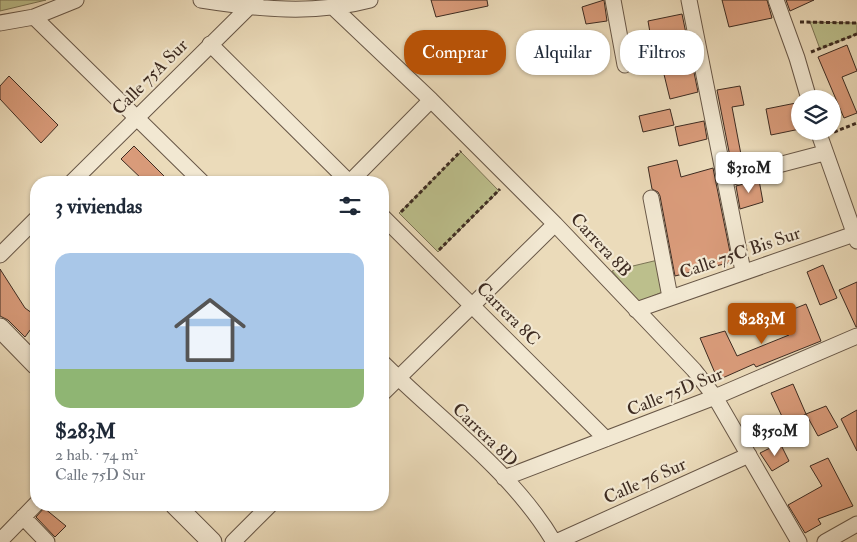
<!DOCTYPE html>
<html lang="es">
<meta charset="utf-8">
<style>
body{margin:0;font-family:"IM FELL Double Pica",serif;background:#f6f6f7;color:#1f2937;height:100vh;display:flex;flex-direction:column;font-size:19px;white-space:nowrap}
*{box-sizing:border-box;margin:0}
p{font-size:16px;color:#747a83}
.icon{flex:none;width:28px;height:28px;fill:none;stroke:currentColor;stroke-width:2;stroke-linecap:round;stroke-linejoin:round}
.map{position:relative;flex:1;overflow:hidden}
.drawer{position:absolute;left:30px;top:176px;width:359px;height:335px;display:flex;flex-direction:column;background:#fff;border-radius:20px;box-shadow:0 1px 4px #0004}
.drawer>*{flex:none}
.banner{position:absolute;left:404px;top:30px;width:378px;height:45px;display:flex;gap:10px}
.fabs{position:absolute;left:791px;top:90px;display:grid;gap:10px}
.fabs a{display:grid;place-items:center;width:50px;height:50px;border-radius:50%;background:#fff;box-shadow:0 1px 4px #0004;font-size:25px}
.price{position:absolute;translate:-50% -42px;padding:0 11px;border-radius:5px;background:#fff;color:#222;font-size:16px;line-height:32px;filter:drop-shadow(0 1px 2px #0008)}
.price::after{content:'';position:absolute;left:50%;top:30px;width:15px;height:11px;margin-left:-8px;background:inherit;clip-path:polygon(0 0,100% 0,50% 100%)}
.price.selected{background:#b45309;color:#fff}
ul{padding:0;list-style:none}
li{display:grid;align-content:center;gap:10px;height:265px;padding:0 25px}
li span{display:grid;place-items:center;height:155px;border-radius:15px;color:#555}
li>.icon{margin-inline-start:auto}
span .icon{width:90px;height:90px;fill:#fffc;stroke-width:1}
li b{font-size:21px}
h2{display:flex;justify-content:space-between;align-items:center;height:60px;padding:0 25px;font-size:21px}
.chip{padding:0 18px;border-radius:20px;background:#fff;box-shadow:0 1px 4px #0004;font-size:18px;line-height:45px}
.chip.selected{background:#b45309;color:#fff}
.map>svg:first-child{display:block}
.green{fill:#bcbf8c;stroke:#7c7556}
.building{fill:#d99b7a;stroke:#3d2b21}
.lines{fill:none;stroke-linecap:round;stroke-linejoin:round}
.minor-casing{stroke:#685747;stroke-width:17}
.tertiary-casing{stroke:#685747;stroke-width:21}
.path{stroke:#3d2b21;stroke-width:3;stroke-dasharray:4 2.5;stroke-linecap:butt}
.minor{stroke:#f2e8d2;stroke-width:15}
.tertiary{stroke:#f2e8d2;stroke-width:19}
.labels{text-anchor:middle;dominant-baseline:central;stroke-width:4.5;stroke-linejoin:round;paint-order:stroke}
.street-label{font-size:18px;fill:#3d2b21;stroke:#f2e8d2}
</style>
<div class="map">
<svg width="857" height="542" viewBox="0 0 857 542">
<rect width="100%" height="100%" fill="#ebdbba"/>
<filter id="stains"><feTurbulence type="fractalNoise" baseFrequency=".004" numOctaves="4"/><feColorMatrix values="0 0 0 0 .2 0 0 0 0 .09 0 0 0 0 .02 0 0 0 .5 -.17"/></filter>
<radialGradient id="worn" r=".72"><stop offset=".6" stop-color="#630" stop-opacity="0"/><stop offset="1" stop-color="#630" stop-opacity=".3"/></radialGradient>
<path class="green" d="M0 0H46L0 11Z
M810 22 857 23V34L820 49Z
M461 152 499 191 438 252 399 213Z
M658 260 665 291 638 302 612 271Z"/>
<path class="building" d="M431 0H487L488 6 436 17Z
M604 0 607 21 586 24 582 7Z
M722 0H767L772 18 729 27Z
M786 0H814L790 11Z
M682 14 698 92 670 99 660 58 634 63 631 48 652 44 648 21Z
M847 45 857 71 842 77 857 113 844 118 818 57Z
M9 76 58 125 41 143 0 99V86Z
M740 86 744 105 732 107 743 165 732 167 717 90Z
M796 103 800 129 771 135 766 109Z
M670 109 674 125 643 132 639 116Z
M704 121 707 139 679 146 675 127Z
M134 146 170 182H145L121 159Z
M677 160 681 177 713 168 732 262 675 276 660 196 658 192 652 189 648 167Z
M759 180 763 202 740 209 736 186Z
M823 265 837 298 820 305 807 272Z
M0 269 25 308 36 316V322L25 337 8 320 0 316Z
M857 282V327H856L839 290Z
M806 304 821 341 756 367 754 364 718 380 700 338 725 331 737 356 789 335 781 314Z
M793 384 806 414 786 425 771 393Z
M826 406 838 427 818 436 806 414Z
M857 410V451L841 419Z
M780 443 789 461 772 471 760 453Z
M828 458 853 506 818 519 821 524 805 533 788 505 822 486 810 466Z
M44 508 66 526 55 537 36 517Z"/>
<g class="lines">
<defs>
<path id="minor" d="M201 0C258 9 314 15 370 0
M613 0 625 65
M689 0 743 271
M776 0 797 58 809 99
M334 8 431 100 555 224 694 370 715 397 799 542
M34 17 202 182
M0 23 34 17 76 0
M210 44 349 182
M818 131 857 241
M725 179 824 153
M72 182 256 0
M350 182 431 100
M651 198 670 297
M382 216 606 439
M0 255 36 219
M636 310 857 233
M382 362C439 419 513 472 554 542
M382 394 555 224
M504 478 715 397 857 336
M23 517 47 542
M0 541 36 504
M233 542 270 505
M556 542 749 455
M825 542 857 524"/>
<path id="tertiary" d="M0 328 36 365
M175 505 212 542"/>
</defs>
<use href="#minor" class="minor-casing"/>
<use href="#tertiary" class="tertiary-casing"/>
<path class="path" d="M800 22 857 23
M811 52 857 34
M834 132 857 123
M401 212 461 151
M439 250 500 189"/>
<use href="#minor" class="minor"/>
<use href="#tertiary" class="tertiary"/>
</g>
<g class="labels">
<g class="street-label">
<text transform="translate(150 77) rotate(-45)">Calle 75A Sur</text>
<text transform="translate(601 245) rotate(47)">Carrera 8B</text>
<text transform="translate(740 253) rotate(-19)">Calle 75C Bis Sur</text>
<text transform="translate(508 314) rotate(45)">Carrera 8C</text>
<text transform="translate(675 392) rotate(-22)">Calle 75D Sur</text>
<text transform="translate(485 435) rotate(44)">Carrera 8D</text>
<text transform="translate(645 481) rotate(-24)">Calle 76 Sur</text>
</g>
</g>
<rect width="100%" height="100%" filter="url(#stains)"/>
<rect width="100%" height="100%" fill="url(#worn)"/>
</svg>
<div class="fabs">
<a><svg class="icon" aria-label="layers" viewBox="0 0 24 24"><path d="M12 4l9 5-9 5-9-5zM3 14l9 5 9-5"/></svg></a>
</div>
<b class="price" style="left:749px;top:194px">$310M</b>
<b class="price selected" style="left:762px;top:345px">$283M</b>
<b class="price" style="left:775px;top:457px">$350M</b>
<div class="banner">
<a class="chip selected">Comprar</a>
<a class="chip">Alquilar</a>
<a class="chip">Filtros</a>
</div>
<section class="drawer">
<h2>3 viviendas<svg class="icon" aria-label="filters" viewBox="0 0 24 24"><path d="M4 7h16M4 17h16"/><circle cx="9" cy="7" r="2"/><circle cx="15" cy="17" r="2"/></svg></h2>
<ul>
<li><span style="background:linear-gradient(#a9c7e8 75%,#8fb573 0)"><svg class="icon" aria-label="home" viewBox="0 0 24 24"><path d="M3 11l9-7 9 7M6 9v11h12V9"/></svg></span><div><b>$283M</b><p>2 hab. · 74 m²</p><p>Calle 75D Sur</p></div></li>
</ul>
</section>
</div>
